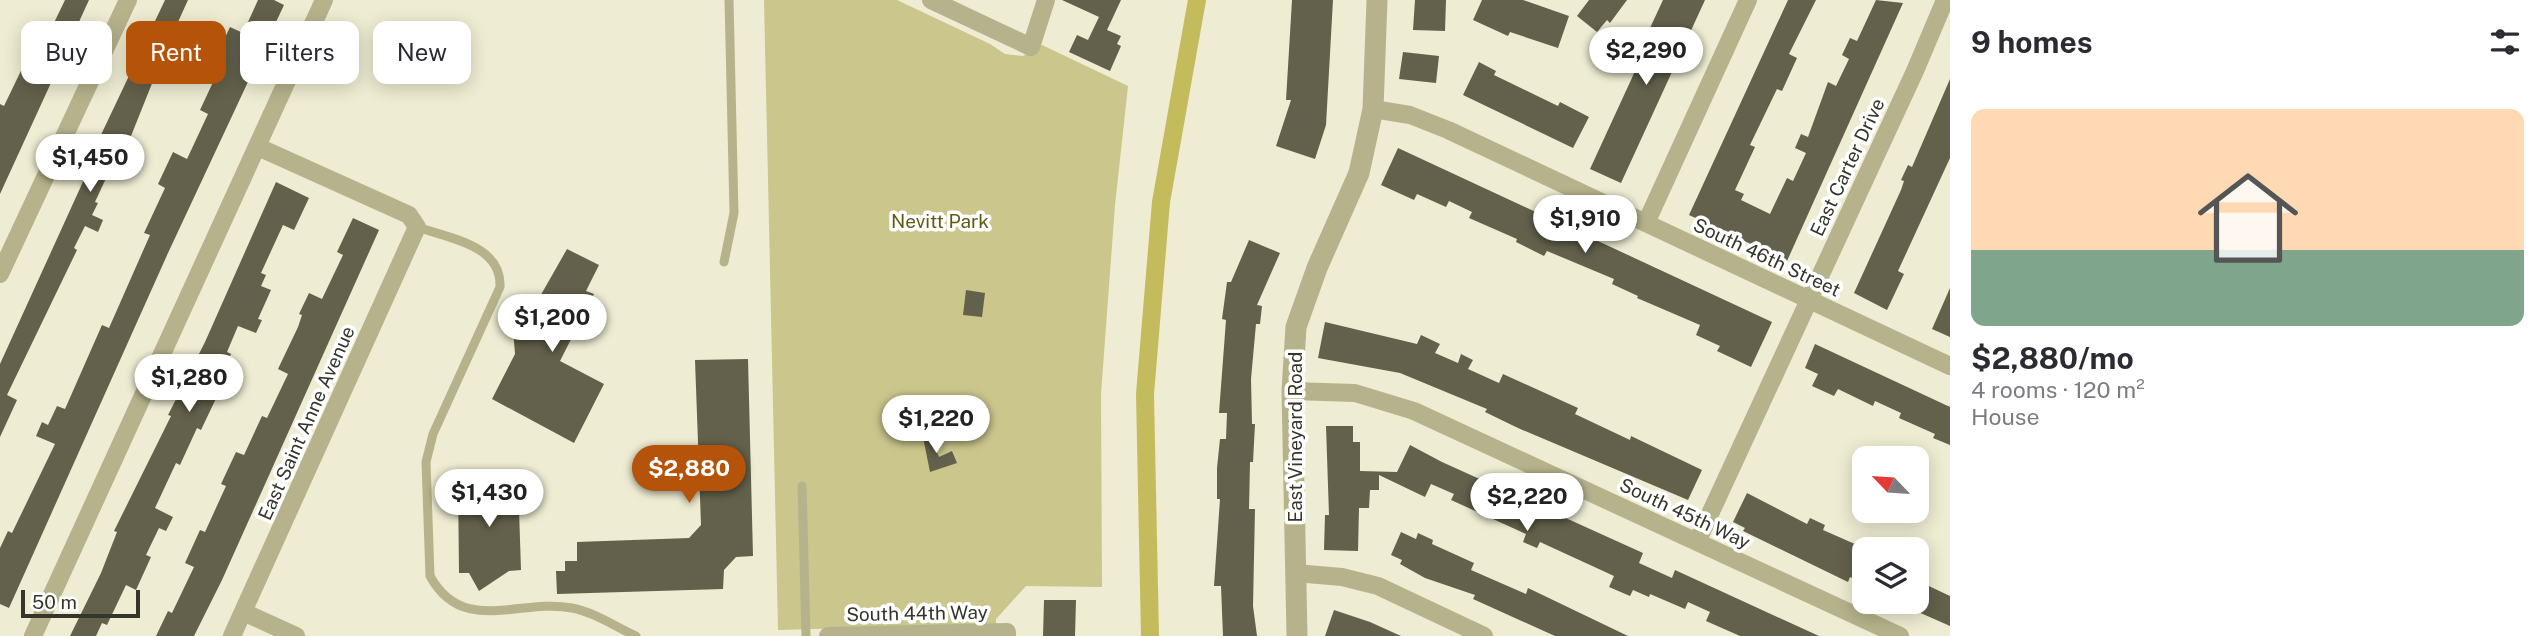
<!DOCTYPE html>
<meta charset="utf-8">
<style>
body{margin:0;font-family:"Public Sans",sans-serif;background:#f7f7f7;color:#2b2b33;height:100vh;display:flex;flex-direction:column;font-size:26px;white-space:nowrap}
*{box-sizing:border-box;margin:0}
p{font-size:23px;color:#7c7c81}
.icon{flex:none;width:38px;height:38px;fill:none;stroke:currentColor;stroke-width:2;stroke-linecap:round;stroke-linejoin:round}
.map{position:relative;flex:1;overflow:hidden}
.side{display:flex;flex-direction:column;background:#fff;width:595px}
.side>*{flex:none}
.hud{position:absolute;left:21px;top:21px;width:665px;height:63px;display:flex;gap:14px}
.needle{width:46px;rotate:295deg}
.buttons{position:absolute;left:1852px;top:446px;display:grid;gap:14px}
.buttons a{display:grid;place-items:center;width:77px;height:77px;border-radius:14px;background:#fff;box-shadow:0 4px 18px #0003;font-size:35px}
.scale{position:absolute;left:21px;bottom:18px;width:119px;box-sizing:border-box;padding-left:7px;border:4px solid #36352b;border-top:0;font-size:19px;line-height:24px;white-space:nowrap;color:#36352b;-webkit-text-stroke:5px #fff;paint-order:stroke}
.price{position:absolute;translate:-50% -60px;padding:0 16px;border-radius:24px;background:#fff;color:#222;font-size:23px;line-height:46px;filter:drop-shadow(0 2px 4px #0008)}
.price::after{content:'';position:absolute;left:50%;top:42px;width:21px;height:16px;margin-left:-10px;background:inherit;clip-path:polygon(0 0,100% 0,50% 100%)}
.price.on{background:#b45309;color:#fff}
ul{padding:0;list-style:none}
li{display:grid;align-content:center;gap:14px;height:371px;padding:0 21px}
li span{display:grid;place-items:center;height:217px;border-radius:14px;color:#555}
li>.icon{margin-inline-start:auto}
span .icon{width:126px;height:126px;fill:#fffc;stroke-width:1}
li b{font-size:30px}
h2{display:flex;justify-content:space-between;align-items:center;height:84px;padding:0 21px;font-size:30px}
.tag{padding:0 24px;border-radius:14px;background:#fff;box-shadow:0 4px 18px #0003;font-size:24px;line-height:63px}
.tag.on{background:#b45309;color:#fff}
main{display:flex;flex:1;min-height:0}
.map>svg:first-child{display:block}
.green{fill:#cac68c}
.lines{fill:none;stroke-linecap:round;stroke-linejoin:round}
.canal{stroke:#c4bc5c;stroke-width:18}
.building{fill:#63614b}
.service{stroke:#b6b38c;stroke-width:9}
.minor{stroke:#b6b38c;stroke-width:18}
.tertiary{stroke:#b6b38c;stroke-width:21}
.labels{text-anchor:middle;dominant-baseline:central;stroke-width:7;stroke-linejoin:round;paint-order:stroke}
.street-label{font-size:19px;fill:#36352b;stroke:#fff}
.park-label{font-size:19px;fill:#605912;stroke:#fff}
</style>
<main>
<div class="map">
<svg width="1950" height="636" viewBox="0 0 1950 636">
<rect width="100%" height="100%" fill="#eeecd2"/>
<path class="green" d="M764 0H897L990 44 1005 54 1023 56 1042 45 1128 86 1115 205 1101 394 1102 587 1026 586 996 619V624L778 630Z"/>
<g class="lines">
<path class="canal" d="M1150 636 1145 394 1161 202 1197 0"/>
</g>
<path class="building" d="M65 0H89L0 194V104L4 106 30 52 38 56Z
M165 0H188L178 22 182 24 167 58 163 56 125 151 120 148 95 202 98 203 92 215 103 220 98 232 85 226 74 248 77 250 7 395 17 400 0 437V364L102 140 99 139Z
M258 0H274L284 5 168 253 9 608 0 604V548L8 531 12 533 55 444 36 436 42 422 48 425 57 406 65 409 102 325 109 328 150 235 144 233 165 188 158 184 173 152 187 159 208 114 200 110 222 63 215 59 230 27 243 33Z
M1062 0H1121L1107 30 1121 36 1117 44 1121 46 1110 71 1069 52 1077 35 1088 40 1099 17Z
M1292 0H1333L1326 125 1315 159 1276 146 1291 100H1286Z
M1415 0H1446L1445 31 1413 30Z
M1482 0H1523L1569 16 1558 48 1510 32 1508 36 1473 20Z
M1589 0H1627L1610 23 1607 20 1597 32 1577 16Z
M1663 0H1705L1621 183 1590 169 1654 30 1650 28Z
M1788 0H1816L1789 54 1797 58 1782 91 1777 89 1750 145 1755 147 1735 190 1744 194 1741 200 1770 214 1787 178 1793 181 1806 153 1795 148 1801 134 1808 137 1828 82 1836 86 1849 59 1842 55 1850 38 1857 41 1876 0 1903 3 1787 261 1689 215Z
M1403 52 1439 56 1436 83 1399 79Z
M1479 62 1496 71 1494 75 1558 106 1560 102 1589 117 1573 148 1463 95Z
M1950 79V158L1898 271 1904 274 1887 310 1854 293 1901 190 1904 181 1901 180 1908 165 1912 167Z
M1398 148 1772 322 1751 367 1717 351 1720 346 1696 335 1700 325 1637 298 1638 296 1612 284 1614 279 1547 251 1544 256 1516 242 1517 239 1469 218 1472 212 1449 201 1446 207 1417 194 1414 200 1381 185Z
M276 182 309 198 294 230 283 225 261 273 266 275 261 286 271 290 258 319 262 320 256 333 238 326 227 352 231 354 227 364 235 368 225 390 221 388 201 430 197 428 180 465 176 463 155 508 173 517 166 531 159 528 146 555 151 557 136 590 126 585 107 625 102 623 96 636H70L101 573 117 532 114 531 171 416 168 415 205 342Z
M353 218 379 230 222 580 194 636H156L168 611 172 613 194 567 185 563 200 530 205 532 226 486 221 484 236 452 244 455 262 416 267 418 288 374 278 369 298 327 302 315 299 314 309 293 322 299 343 255 337 252Z
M1249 240 1280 253 1257 305 1262 306 1260 324H1256L1251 379 1252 424H1255L1253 462H1250L1249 509H1255L1253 606 1257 636H1223L1221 586H1214L1220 499H1217V468L1220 439H1226L1227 413H1219L1226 320 1222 319 1227 282H1231Z
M567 249 599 265 586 291 594 294 560 361 604 384 574 443 492 399 515 354 512 316 530 314Z
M1950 288V337L1932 329Z
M966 290 985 293 982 317 963 315Z
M1325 322 1417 344 1421 335 1440 344 1435 353 1458 363 1461 354 1473 360 1468 369 1499 383 1503 374 1578 408 1575 414 1630 440 1631 436 1702 470 1688 500 1518 428 1485 412 1487 409 1400 373 1318 358Z
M1815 344 1950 407V445L1933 438 1935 434 1899 418 1901 413 1875 401 1873 406 1838 389 1834 396 1812 386 1818 374 1805 368Z
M748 359 753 556 736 557 724 570 723 589 557 594 556 571H565V561H577V542L689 538 701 525 695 360Z
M1326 426H1353V442H1360V471L1397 472 1410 445 1442 462 1643 553 1639 563 1672 578 1675 570 1819 636H1740L1706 621 1710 612 1688 602 1685 609 1650 594 1649 597 1633 590 1630 596 1609 587 1614 576 1540 542 1537 548 1523 542 1526 534 1451 500 1454 494 1431 484 1425 497 1379 475V490H1370L1369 508H1359L1358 551 1324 550 1325 515H1329Z
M928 430 939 457 952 451 957 463 930 472 922 432Z
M518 479 521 570 509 571 479 591 469 573H459L458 481Z
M1747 493 1807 524 1810 518 1825 525 1823 530 1864 548V583L1850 577 1848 582 1743 531 1745 528 1733 522Z
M1401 532 1416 539 1418 533 1433 540 1432 544 1474 563 1471 570 1526 594 1528 588 1628 636H1555L1473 599 1475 595 1425 578 1400 564 1402 560 1391 555Z
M1916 580 1950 596V626L1916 611Z
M1044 600H1076L1075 636H1043Z
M1334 610 1370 622 1401 636H1325Z"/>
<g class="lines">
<path class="service" d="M417 227C449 238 502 245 500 287L433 434 426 462 430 576C463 636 519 598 572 608 594 612 616 627 636 636
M724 262 734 213 729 0
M802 486 806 636"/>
<path class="minor" d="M931 0 1031 47 1046 0
M1373 109 1410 115 1448 130 1950 366
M1646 223 1748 0
M0 274 128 0
M1292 391 1355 393 1414 411 1900 636
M1697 542 1915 71 1945 0
M1295 573 1342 577 1378 586 1484 636
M243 612 296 636
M33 636 324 0
M232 636 417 227 409 215 258 147
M828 636 1007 632V636"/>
<path class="tertiary" d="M1297 636 1292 391 1296 327 1317 268 1359 173 1373 109 1377 0"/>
</g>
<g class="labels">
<g class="street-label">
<text transform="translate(1847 167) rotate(-65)">East Carter Drive</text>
<text transform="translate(1767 257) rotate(25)">South 46th Street</text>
<text transform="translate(306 423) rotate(-66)">East Saint Anne Avenue</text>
<text transform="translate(1295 437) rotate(-90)">East Vineyard Road</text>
<text transform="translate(1685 513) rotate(25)">South 45th Way</text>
<text transform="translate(917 613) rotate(-1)">South 44th Way</text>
</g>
<g class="park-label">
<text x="940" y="221">Nevitt Park</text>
</g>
</g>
</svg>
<div class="buttons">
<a><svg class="needle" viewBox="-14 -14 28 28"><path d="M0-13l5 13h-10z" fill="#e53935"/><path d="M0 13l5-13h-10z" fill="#7c7c81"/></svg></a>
<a><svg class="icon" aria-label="layers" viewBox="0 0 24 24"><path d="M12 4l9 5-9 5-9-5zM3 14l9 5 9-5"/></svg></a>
</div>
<div class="scale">50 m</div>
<b class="price" style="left:1646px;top:87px">$2,290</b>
<b class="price" style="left:90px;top:194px">$1,450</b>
<b class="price" style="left:1585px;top:255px">$1,910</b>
<b class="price" style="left:552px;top:354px">$1,200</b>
<b class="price" style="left:189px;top:414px">$1,280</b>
<b class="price" style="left:936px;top:455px">$1,220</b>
<b class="price on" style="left:689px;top:505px">$2,880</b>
<b class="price" style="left:489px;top:529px">$1,430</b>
<b class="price" style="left:1527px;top:533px">$2,220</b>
<div class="hud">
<a class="tag">Buy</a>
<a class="tag on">Rent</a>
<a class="tag">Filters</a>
<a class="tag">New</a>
</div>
</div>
<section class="side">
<h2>9 homes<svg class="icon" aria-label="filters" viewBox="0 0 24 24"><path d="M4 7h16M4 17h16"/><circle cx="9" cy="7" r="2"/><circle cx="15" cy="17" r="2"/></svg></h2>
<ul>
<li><span style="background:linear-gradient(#ffd9b3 65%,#7fa58c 0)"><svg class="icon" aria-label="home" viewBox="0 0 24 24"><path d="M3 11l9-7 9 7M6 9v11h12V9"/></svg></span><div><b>$2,880/mo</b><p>4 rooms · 120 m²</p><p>House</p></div></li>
</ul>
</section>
</main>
